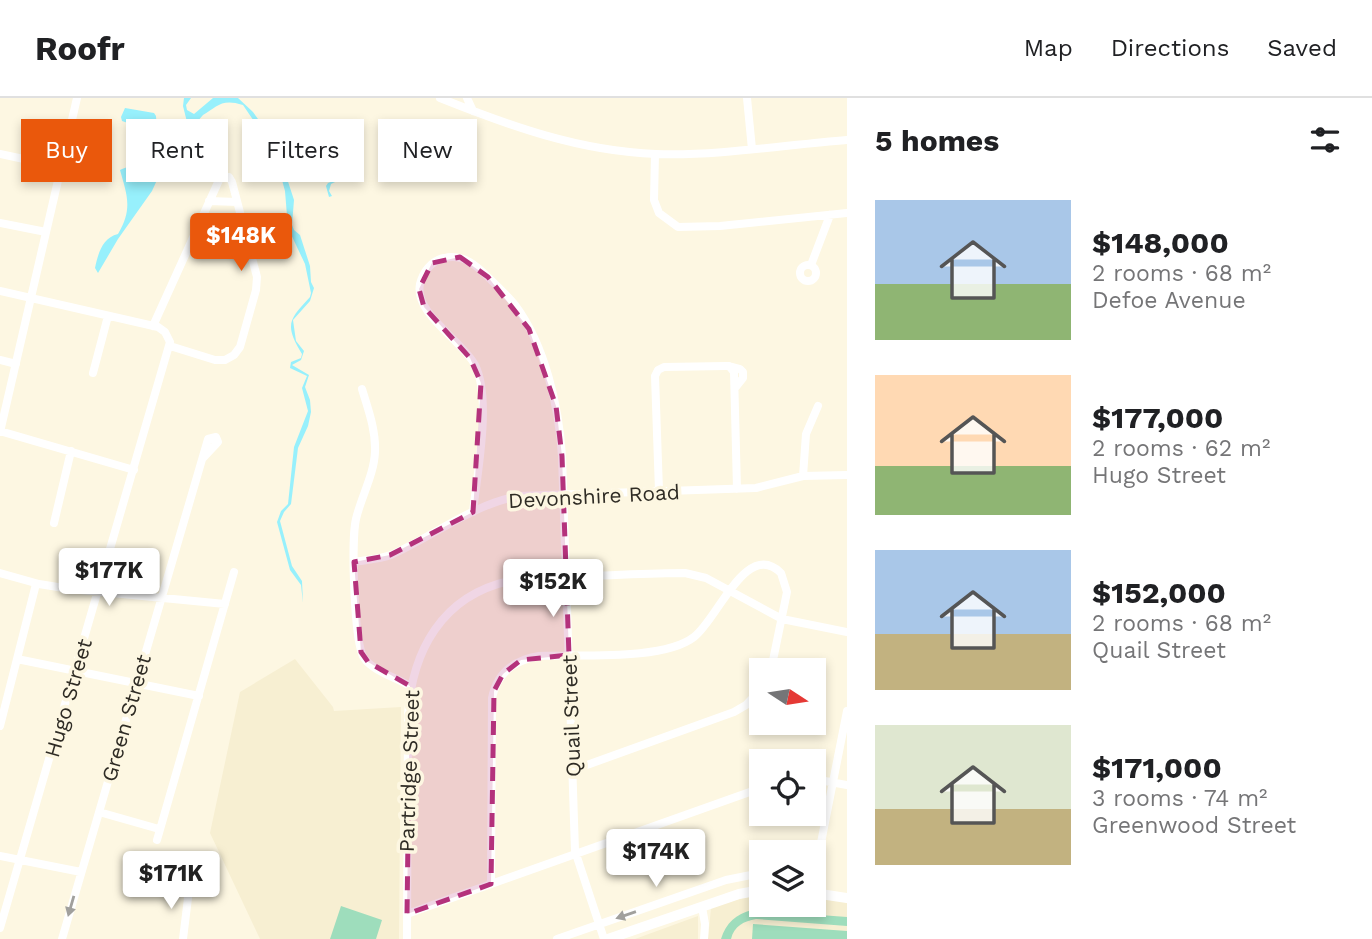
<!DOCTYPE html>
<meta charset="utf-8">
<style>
body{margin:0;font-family:"Work Sans",sans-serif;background:#f2f2f2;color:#202124;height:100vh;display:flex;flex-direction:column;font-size:26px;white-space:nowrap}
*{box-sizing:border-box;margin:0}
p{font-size:23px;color:#757577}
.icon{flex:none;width:38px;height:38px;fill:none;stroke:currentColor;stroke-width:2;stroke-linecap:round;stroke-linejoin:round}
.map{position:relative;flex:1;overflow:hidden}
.details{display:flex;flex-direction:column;background:#fff;width:525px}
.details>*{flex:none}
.hud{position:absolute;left:21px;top:21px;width:665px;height:63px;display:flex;gap:14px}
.needle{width:46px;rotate:102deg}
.tools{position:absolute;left:749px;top:560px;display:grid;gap:14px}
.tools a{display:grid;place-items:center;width:77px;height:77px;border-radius:0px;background:#fff;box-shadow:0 4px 10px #0003;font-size:35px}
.price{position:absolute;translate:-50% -60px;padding:0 16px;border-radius:7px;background:#fff;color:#222;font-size:23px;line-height:46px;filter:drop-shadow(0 2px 4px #0008)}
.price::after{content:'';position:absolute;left:50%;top:42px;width:21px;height:16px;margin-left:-10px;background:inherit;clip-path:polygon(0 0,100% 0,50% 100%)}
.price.current{background:#ea580c;color:#fff}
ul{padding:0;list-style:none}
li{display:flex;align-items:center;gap:21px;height:175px;padding:0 28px}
li span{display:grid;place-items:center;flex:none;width:196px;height:140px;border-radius:0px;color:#555}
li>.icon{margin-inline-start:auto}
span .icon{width:84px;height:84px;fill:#fffc;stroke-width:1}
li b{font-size:30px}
h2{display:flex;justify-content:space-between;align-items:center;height:84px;padding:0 28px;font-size:30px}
.pill{padding:0 24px;border-radius:0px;background:#fff;box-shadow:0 4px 10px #0003;font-size:24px;line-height:63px}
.pill.current{background:#ea580c;color:#fff}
header{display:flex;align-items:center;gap:42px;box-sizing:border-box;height:98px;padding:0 35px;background:#fff;border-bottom:2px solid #e0e0e0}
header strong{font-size:33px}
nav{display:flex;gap:38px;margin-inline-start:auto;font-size:24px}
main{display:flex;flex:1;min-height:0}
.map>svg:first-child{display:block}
.built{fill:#f7efd2}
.green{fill:#9eddbc}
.water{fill:#97f0fc}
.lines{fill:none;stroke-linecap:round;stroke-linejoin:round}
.minor{stroke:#fff;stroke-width:8}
.major{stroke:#fff;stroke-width:10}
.oneway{fill:#a1a09d}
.marked{fill:#b4327c;fill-opacity:0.2;stroke:#b4327c;stroke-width:5;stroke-dasharray:14 9;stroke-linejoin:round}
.labels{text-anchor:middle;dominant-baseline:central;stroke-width:7;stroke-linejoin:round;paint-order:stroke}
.street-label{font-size:21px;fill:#2f2c25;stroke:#fdf7e2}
</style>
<header>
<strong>Roofr</strong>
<nav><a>Map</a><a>Directions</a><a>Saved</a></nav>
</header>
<main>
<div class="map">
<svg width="847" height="841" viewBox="0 0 847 841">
<rect width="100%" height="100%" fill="#fdf7e2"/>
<path class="built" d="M295 561 333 609 334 613 401 609 399 841H260L210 735 240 594Z
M761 797V807H814V800L847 804V841H708L711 810 747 798Z
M698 818V841H635Z"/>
<path class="green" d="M341 808 382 822 376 841H330Z
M752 812 847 819V828L756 821C744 823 734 828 731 841H721C726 825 736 816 752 812Z
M753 826 847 833V841H752Z"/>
<path class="water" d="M184 0H191L186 7 187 12 194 16 213 0H238L253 14 271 39 296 61 304 74 313 72 318 59 330 54 346 60 359 72 358 79C351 82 346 85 339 82L331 86 329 93 332 98 329 99 326 88 328 85 352 76 354 71 346 64 325 57 315 71 320 67 318 77 311 80 302 75 294 61 277 50 294 102 292 127 294 132 300 137 310 168 311 184 314 190 310 203 293 222 296 243 304 253 301 262 292 267 309 277 305 289 310 302 311 314 308 328 298 350 291 406 284 414 280 423 292 468 302 483 303 505 301 487 290 472 277 424 281 413 288 406 294 349 308 313 302 290 307 278 290 270 291 264 301 260 302 256C284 226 289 222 310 199L311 195 305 166 288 130 285 93 274 53 243 7C221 0 217 9 203 17L157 70V82L152 93 118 141 98 175 95 170C98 156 102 140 118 136 133 111 127 97 120 72 127 68 136 68 142 64 151 56 151 39 145 31L122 23 121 19 125 10 154 15 156 18 158 46 165 48 187 24 183 8Z"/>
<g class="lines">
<path class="minor" d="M440 0C510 28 579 53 656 56 719 58 784 47 847 42
M467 0 473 13
M747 0 752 51
M0 56 61 69
M655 56 654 102 659 115 678 129 720 128 847 115
M209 103 237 104
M0 125 46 134
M811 167 830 117
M800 175a8 8 0 1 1 16 0a8 8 0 1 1-16 0Z
M0 193 158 229 165 234 170 244 0 830
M153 228 220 80 229 79 232 84 257 179 256 192 240 249 234 257 225 262H215L170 248
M0 262 16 266
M729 268 740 271 743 274V280L735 290
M93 275 108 218
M362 291C368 311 376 332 375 354 374 377 361 399 356 421 351 442 354 545 364 560 373 573 397 580 410 588
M0 333 134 372
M0 334 77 0
M803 378 806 336 818 308
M659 393 655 278 658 272 664 269 726 268H729L734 274 737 391
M473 414C477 376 492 301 475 267 462 242 414 216 420 186 423 174 431 163 444 160 463 155 477 168 489 180 498 189 508 198 515 207 545 247 559 309 562 358L575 753 604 841
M54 425 71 353
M354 464C366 462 380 461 391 457 434 438 473 406 519 398L756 390 803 378 847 377
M0 475 39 486 70 491 225 506
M17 561 199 598
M0 628 36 486
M573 672 734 614 746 607 761 591
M814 681 847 687
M99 714 159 731
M157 742 234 474
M0 758 81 774
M814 780 847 613
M491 786 492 600C497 575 514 562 539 558 579 556 663 563 694 539 718 521 746 441 781 475L787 494 771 572
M702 809 705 826 704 841
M407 816 761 690
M62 841 208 341 216 339 218 344 203 360
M183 841 188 800 185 783
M407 841 408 617C412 553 442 498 509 483 534 477 563 478 589 478 621 477 653 475 685 475L706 480 782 521 847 534
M557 841 726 782 761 775"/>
<path class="major" d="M814 795 847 800
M608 841 739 796 761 792"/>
</g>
<defs><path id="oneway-solid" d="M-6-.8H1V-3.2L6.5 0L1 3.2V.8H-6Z" transform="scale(1.75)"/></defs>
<g class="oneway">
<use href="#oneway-solid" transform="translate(71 808) rotate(106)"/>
<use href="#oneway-solid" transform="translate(626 817) rotate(161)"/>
</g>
<path class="marked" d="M460 159 488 179 529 231 556 308 562 358 569 557 521 562 503 576 494 593 491 786 407 816 410 588 368 564 361 554 354 464 390 457 473 414 481 285 470 260 424 209 419 191 432 165Z"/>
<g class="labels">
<g class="street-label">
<text transform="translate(594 398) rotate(-3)">Devonshire Road</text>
<text transform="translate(68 600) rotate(-74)">Hugo Street</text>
<text transform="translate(571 618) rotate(-92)">Quail Street</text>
<text transform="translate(126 620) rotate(-74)">Green Street</text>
<text transform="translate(409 673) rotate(-88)">Partridge Street</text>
</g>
</g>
</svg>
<div class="tools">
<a><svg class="needle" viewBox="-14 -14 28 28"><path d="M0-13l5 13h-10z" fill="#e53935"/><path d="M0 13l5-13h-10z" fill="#757577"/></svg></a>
<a><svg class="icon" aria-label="locate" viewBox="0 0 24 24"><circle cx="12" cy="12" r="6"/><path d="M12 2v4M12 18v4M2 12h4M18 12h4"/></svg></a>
<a><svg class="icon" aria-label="layers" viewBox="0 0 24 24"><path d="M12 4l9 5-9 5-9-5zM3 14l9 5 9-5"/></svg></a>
</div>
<b class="price current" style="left:241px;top:175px">$148K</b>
<b class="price" style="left:109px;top:510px">$177K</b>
<b class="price" style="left:553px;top:521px">$152K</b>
<b class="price" style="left:656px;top:791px">$174K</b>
<b class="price" style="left:171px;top:813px">$171K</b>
<div class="hud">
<a class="pill current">Buy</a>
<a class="pill">Rent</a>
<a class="pill">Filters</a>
<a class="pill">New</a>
</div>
</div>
<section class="details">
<h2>5 homes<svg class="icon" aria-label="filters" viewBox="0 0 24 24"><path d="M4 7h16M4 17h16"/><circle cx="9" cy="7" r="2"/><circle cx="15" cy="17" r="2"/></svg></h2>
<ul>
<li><span style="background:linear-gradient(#a9c7e8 60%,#8fb573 0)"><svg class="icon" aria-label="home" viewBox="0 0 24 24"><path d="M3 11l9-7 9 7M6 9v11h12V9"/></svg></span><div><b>$148,000</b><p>2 rooms · 68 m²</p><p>Defoe Avenue</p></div></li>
<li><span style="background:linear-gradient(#ffd9b3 65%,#8fb573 0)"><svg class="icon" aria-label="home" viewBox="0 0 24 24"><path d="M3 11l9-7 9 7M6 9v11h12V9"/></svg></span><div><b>$177,000</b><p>2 rooms · 62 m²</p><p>Hugo Street</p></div></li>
<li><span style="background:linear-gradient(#a9c7e8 60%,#c2b280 0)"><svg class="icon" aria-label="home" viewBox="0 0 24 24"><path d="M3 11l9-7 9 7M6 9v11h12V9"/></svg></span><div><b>$152,000</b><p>2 rooms · 68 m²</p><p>Quail Street</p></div></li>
<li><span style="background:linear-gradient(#dfe7d0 60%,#c2b280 0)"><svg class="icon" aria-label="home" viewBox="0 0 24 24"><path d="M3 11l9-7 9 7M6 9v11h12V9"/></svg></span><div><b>$171,000</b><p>3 rooms · 74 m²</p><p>Greenwood Street</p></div></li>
</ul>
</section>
</main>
